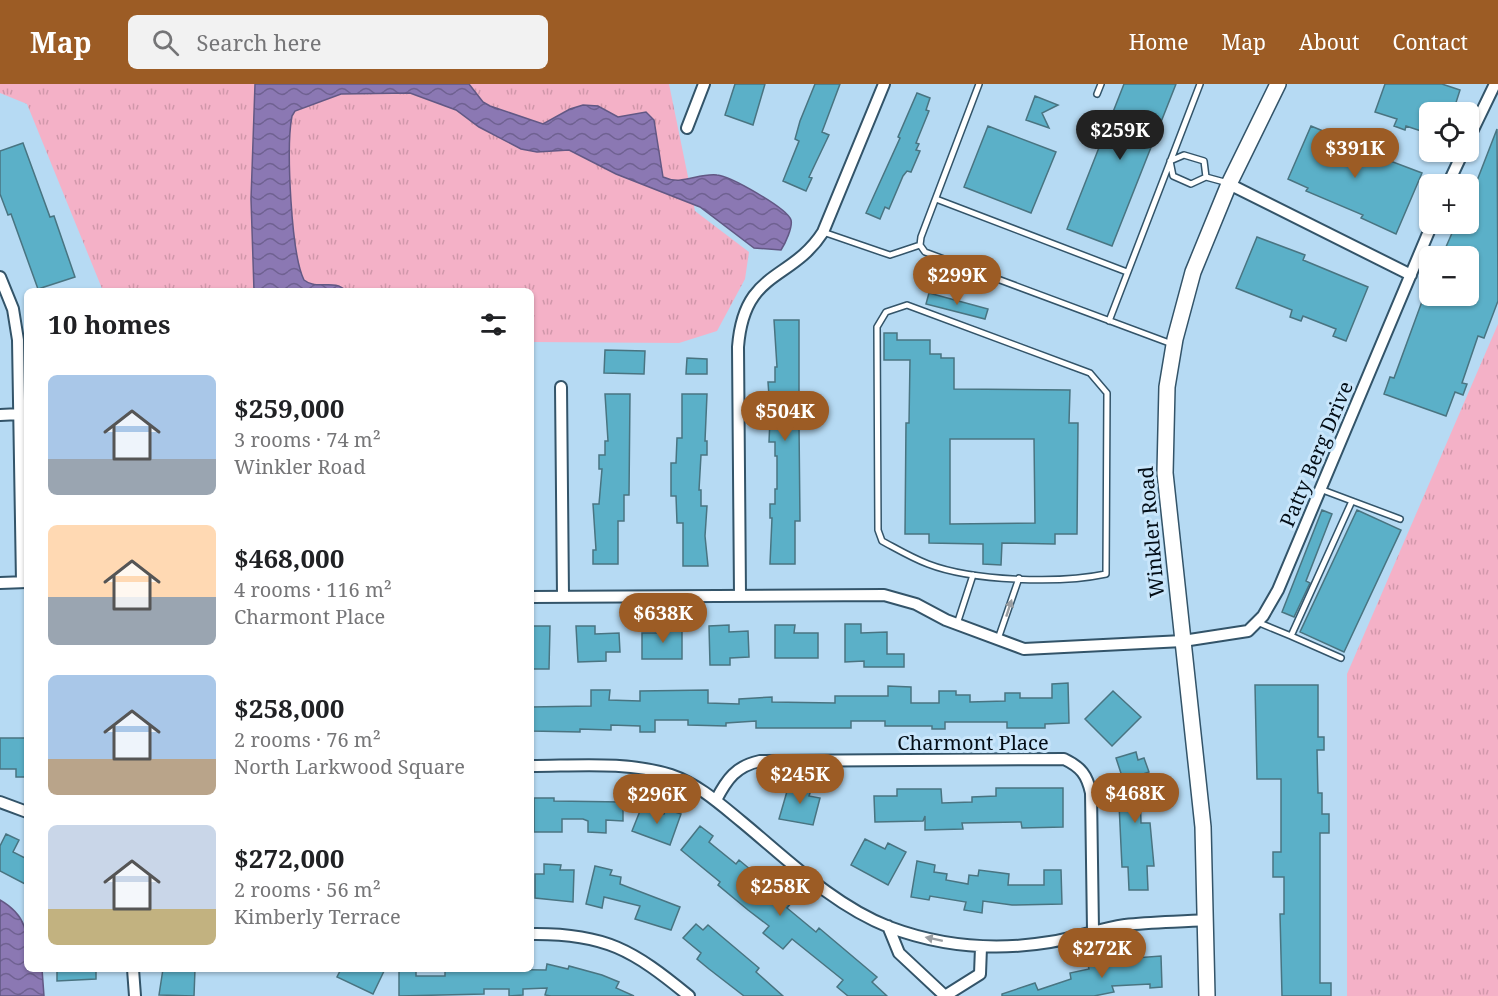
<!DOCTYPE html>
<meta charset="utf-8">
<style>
body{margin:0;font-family:"Noto Serif",serif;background:#f2f2f2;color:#202124;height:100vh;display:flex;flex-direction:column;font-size:22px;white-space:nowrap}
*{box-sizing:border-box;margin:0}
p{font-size:20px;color:#757577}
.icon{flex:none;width:33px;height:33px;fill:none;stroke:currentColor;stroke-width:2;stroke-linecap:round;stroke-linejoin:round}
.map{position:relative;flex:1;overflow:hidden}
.details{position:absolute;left:24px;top:204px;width:510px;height:684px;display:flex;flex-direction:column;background:#fff;border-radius:9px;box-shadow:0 2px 4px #0004}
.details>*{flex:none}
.fabs{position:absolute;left:1419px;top:18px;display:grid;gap:12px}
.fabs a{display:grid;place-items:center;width:60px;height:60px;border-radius:9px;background:#fff;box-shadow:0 2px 4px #0004;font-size:30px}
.price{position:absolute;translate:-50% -51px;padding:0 14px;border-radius:21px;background:#9c5c25;color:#fff;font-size:20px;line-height:39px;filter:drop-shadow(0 2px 3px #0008)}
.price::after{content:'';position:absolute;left:50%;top:36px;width:18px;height:14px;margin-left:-9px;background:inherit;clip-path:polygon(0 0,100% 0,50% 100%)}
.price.active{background:#222;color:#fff}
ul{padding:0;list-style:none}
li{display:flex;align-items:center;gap:18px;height:150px;padding:0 24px}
li span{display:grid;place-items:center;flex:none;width:168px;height:120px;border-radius:9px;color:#555}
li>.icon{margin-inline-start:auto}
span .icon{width:72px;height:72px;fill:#fffc;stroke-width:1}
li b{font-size:26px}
h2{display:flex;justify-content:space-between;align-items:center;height:72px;padding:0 24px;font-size:26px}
header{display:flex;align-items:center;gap:36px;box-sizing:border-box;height:84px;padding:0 30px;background:#9c5c25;color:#fff}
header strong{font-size:28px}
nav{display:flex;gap:33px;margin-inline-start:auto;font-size:21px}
.search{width:420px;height:54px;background:#f2f2f2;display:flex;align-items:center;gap:15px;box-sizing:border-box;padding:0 21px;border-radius:9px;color:#757577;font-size:22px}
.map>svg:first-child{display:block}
.grass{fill:url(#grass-tufts)}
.water{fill:url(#water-waves);stroke:#625884;stroke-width:1.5}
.building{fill:#5bb0c8;stroke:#497481;stroke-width:1.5;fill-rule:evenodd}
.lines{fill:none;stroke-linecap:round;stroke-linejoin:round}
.lane-casing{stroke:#335469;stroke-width:8}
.street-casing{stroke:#335469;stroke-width:14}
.secondary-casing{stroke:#335469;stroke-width:18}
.lane{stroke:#fff;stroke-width:5}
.street{stroke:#fff;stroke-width:10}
.secondary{stroke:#fff;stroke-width:15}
.oneway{fill:#9a9ea2}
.labels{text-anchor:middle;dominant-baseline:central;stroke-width:6;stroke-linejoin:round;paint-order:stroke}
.street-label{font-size:20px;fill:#030d16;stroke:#c9e6fb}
</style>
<header>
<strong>Map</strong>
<div class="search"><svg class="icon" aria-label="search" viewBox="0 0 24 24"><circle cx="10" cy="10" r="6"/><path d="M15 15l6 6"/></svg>Search here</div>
<nav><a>Home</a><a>Map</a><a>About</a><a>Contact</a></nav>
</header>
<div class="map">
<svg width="1498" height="912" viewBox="0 0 1498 912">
<defs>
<pattern id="grass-tufts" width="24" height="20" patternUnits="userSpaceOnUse" patternTransform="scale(1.5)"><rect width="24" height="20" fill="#f4b1c7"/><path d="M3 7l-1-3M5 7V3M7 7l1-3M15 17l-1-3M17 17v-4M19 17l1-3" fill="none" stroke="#d097aa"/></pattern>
<pattern id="water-waves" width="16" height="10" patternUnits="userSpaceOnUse" patternTransform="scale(1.5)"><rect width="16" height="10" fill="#8b78b3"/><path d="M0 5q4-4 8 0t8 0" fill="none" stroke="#6f6191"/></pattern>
</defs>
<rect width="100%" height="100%" fill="#b6daf3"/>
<path class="grass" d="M0 0H669L695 127 749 168 745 195 717 247 679 259 531 258V207H103L27 20 0 9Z
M1498 240V912H1347V590Z"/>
<path class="water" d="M255 0H469L483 18 490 22 543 40 570 25 583 21 598 22 618 33 646 28 654 36 663 93C682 102 697 89 717 91 730 92 787 124 791 136 793 143 785 160 781 166L754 164 700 123 616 90 569 66 537 68 521 65 479 43 456 26 410 9 341 10 295 27 292 32C286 62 291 170 304 196 317 207 334 194 346 207H254L251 115Z
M0 816C31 834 27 854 27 885H42L44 912H0Z"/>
<path class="building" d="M735 0H765L753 41 725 31Z
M815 0H840L822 48 829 51 809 93 812 94 806 107 783 97 799 57 795 55 800 37Z
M1124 0H1176L1112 162 1067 145Z
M1385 0H1442L1460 6 1453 28H1430V50L1406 42 1405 46 1394 42 1397 35 1375 28Z
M917 9 930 14 926 26 929 27 916 59 919 60 916 66 920 67 911 88 907 87 903 92 889 125 885 123 880 135 866 129 900 54 898 53Z
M1035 12 1058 21 1042 29 1049 44 1026 36Z
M988 42 1056 68 1031 129 964 103Z
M1311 42 1379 70 1377 72 1422 89 1396 150 1361 134 1363 131 1306 107 1308 104 1288 95Z
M1497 45 1498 217 1484 254 1478 252 1462 299 1467 300 1463 311 1455 308 1446 332 1384 310 1390 293 1394 294 1424 212H1468V172H1442L1456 140H1468V120Z
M23 59 50 133 54 132 75 193 38 205 11 130 8 131 0 110V67Z
M1257 153 1305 171 1303 176 1368 203 1346 257 1333 252 1336 245 1303 232 1301 237 1290 233 1292 226 1236 204Z
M929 209 988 225 985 235 926 220Z
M774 236H799V315H793L794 341H799L800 437H795V480H770L772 434H770V420H775V405H777V372H775V358H769L771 312H769L768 298H775V283H777Z
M884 249H897V256H930V270H941V274H954V305L1070 306 1069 339H1078L1077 450H1055V460L1002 459 1001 481 983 480V460L929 459V450H905L906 339H909L910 276H884ZM950 355H1034L1035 439 950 440Z
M605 266 645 267 644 290 604 289Z
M687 274 707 275V290H686Z
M605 310H630L629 411H624V437H618V480H593V466H596L593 420H599L602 385H599V371H605V357H608Z
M682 310H707L705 357H707V371H701L699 406H701V422H707L705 452 708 482H683V439H677L676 412H671V379H676L677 354H682Z
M1322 426 1332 430 1306 497 1310 499 1294 533 1282 528Z
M1357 426 1401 446 1344 568 1300 548Z
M845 540H861V549L887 548V570H904V583H864V577L845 578Z
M662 541H682V575H642V549H662Z
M729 541V548L748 547 749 573 730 574V581H710L709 542Z
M775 541H795L794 549H818V574H775Z
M531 542H550L549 585H531Z
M576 542H595V550L619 549 620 568H606V577L578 578Z
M1068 599 1069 639 1045 640V644H1007V638H945V645H932V642H885V637H851V644H756V637L726 639V642L688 641V636H655V648H640V642L611 641V646L580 645V648L531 647V623L591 622V606H610L609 616 640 617V607L708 606V619L739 620V615L772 613V618L835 619V612H888V602L911 603V619H939V607H956V611H970V618L1005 617V609H1020V614H1052V600Z
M1255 601H1318V653H1324V666H1317L1318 709H1322V730H1329V749H1320V899H1331V912H1282L1280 830H1284V793H1273V768H1281V695H1257Z
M1113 607 1141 633 1112 662 1085 635Z
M0 654H27V693H16V685H0Z
M1136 668 1138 676 1144 674 1149 688 1143 690 1147 703 1140 705 1141 739H1150L1154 782H1147L1148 806H1129L1128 783H1122L1119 720H1131L1116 674Z
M790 697 812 703 809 712 820 714 813 741 779 735Z
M996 704H1063V743L1022 744 1021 738 962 739 963 745 925 746V732L923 737 875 738 874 712H897V705H941L942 719 972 718V713L996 712Z
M534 714H554V717L623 718V737L606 736V749L588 748V737L583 735H562V748H534Z
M642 722 664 730 666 725 681 730 670 761 632 747Z
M700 742 713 752 709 758 736 780 739 776 751 786 747 791 774 815 779 808 792 818 787 824 816 848 819 844 877 893 872 898 887 912H848L837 903 843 896 792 855 783 865 763 849 769 842 748 826 718 801 720 798 681 766Z
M6 750 19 756 13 768 27 775V801L0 787V762Z
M865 755 885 765 888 759 906 768 888 801 851 781Z
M917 777 935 781 934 788 947 790 946 796 968 800 969 791 978 792 979 786 1009 790 1008 801H1044V786H1061L1062 820 1012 821 983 817 982 829 964 826 966 818 930 812 929 816 911 813Z
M544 780 561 781 560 786H574L573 818 535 814V790H544Z
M595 782 612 786 610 791 621 793 620 800 680 823 671 846 635 835 640 822 604 813 602 824 586 820Z
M696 840 703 846 708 841 759 884 756 888 783 912H744L709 885 697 875 701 869 683 854Z
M1161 872 1162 903 1150 904V900L1112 902 1114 908 1094 912H1002V910L1035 899 1038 906 1071 895 1070 889 1089 885 1088 881 1121 875Z
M547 880 568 885 569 882 602 891 619 898 616 904 634 912H551L545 911 547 904 523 905V911L509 912V905H484V910L399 912V885H416V892H445V885L546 886Z
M57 885H96V895L57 897Z
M163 885H195L194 912 159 911Z
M341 885H385L373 910 337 893Z"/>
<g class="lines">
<defs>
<path id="lane" d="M979 0 921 153 920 161 925 168 1172 260
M1097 10 1101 0
M1206 93 1204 77 1184 71 1170 77 1173 92 1191 100 1206 93 1228 99
M936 115 1127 188
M823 148 890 171 920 161
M907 221 1090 289 1107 309 1106 490C1059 500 972 497 928 480 912 474 897 465 882 457L878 446 877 243 886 228Z
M1109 237 1200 0
M1352 417 1400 435
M1257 538 1291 552 1352 417 1320 405
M957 540 973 491
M1291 552 1341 574
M998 555 1019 494"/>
<path id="street" d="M687 44 704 0
M1468 56 1495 0
M1229 100 1411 191
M1448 100 1463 68
M0 193 13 225 18 256 22 498
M561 303 563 512
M0 331 20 330
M0 499 27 498
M740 512 738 263C744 185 791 198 823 148L884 0
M531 513 884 511 916 520 946 536 1024 565 1183 557 1248 547 1263 532 1278 506 1432 140
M531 682C577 682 626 677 671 691 698 700 720 720 742 738 788 776 833 821 889 843 940 862 996 867 1050 858 1075 854 1099 845 1125 841 1151 838 1179 838 1206 836
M716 716C727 695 736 682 760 677L1064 675C1081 683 1087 691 1091 709L1093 846
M0 718 27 728
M888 842 899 869 945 912
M531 850C605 849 633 866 689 912
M133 885 135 912
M945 912 980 890 981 863"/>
<path id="secondary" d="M1207 912 1203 743 1165 389 1167 303 1175 255 1193 188 1229 100 1278 0"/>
</defs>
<use href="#lane" class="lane-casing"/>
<use href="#street" class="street-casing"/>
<use href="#secondary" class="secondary-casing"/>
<use href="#lane" class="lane"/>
<use href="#street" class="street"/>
<use href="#secondary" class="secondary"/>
</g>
<defs><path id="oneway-solid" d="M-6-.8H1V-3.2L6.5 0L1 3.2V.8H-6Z" transform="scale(1.5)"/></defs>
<g class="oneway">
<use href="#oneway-solid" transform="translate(1009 524) rotate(-72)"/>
<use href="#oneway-solid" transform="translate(934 855) rotate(-168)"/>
</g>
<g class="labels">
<g class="street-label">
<text transform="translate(1316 370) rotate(-67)">Patty Berg Drive</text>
<text transform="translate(1151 448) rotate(-95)">Winkler Road</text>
<text x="973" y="658">Charmont Place</text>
</g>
</g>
</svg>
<div class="fabs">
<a><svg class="icon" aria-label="locate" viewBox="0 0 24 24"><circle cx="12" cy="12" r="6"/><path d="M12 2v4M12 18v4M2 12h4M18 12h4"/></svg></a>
<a>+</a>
<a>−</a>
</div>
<b class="price active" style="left:1120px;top:77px">$259K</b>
<b class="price" style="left:1355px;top:95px">$391K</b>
<b class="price" style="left:957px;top:222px">$299K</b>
<b class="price" style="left:785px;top:358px">$504K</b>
<b class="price" style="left:663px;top:560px">$638K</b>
<b class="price" style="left:800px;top:721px">$245K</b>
<b class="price" style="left:1135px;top:740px">$468K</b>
<b class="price" style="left:657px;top:741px">$296K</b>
<b class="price" style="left:780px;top:833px">$258K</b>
<b class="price" style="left:1102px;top:895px">$272K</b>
<section class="details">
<h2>10 homes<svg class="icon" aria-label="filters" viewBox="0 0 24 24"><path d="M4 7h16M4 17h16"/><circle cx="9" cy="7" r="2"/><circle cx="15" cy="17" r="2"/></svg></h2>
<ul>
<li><span style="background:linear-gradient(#a9c7e8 70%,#9aa5b1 0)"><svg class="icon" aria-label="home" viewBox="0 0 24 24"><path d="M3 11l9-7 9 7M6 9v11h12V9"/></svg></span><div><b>$259,000</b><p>3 rooms · 74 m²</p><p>Winkler Road</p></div></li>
<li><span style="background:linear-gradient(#ffd9b3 60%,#9aa5b1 0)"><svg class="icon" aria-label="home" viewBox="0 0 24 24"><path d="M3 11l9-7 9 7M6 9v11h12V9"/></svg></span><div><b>$468,000</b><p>4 rooms · 116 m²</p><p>Charmont Place</p></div></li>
<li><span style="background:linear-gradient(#a9c7e8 70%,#b9a48a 0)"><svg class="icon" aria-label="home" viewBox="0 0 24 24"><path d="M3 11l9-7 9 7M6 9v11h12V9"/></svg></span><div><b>$258,000</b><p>2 rooms · 76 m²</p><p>North Larkwood Square</p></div></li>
<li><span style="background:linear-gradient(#c9d6e8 70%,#c2b280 0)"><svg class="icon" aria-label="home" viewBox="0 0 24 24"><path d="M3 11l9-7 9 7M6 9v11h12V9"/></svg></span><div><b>$272,000</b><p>2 rooms · 56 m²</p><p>Kimberly Terrace</p></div></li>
</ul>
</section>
</div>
